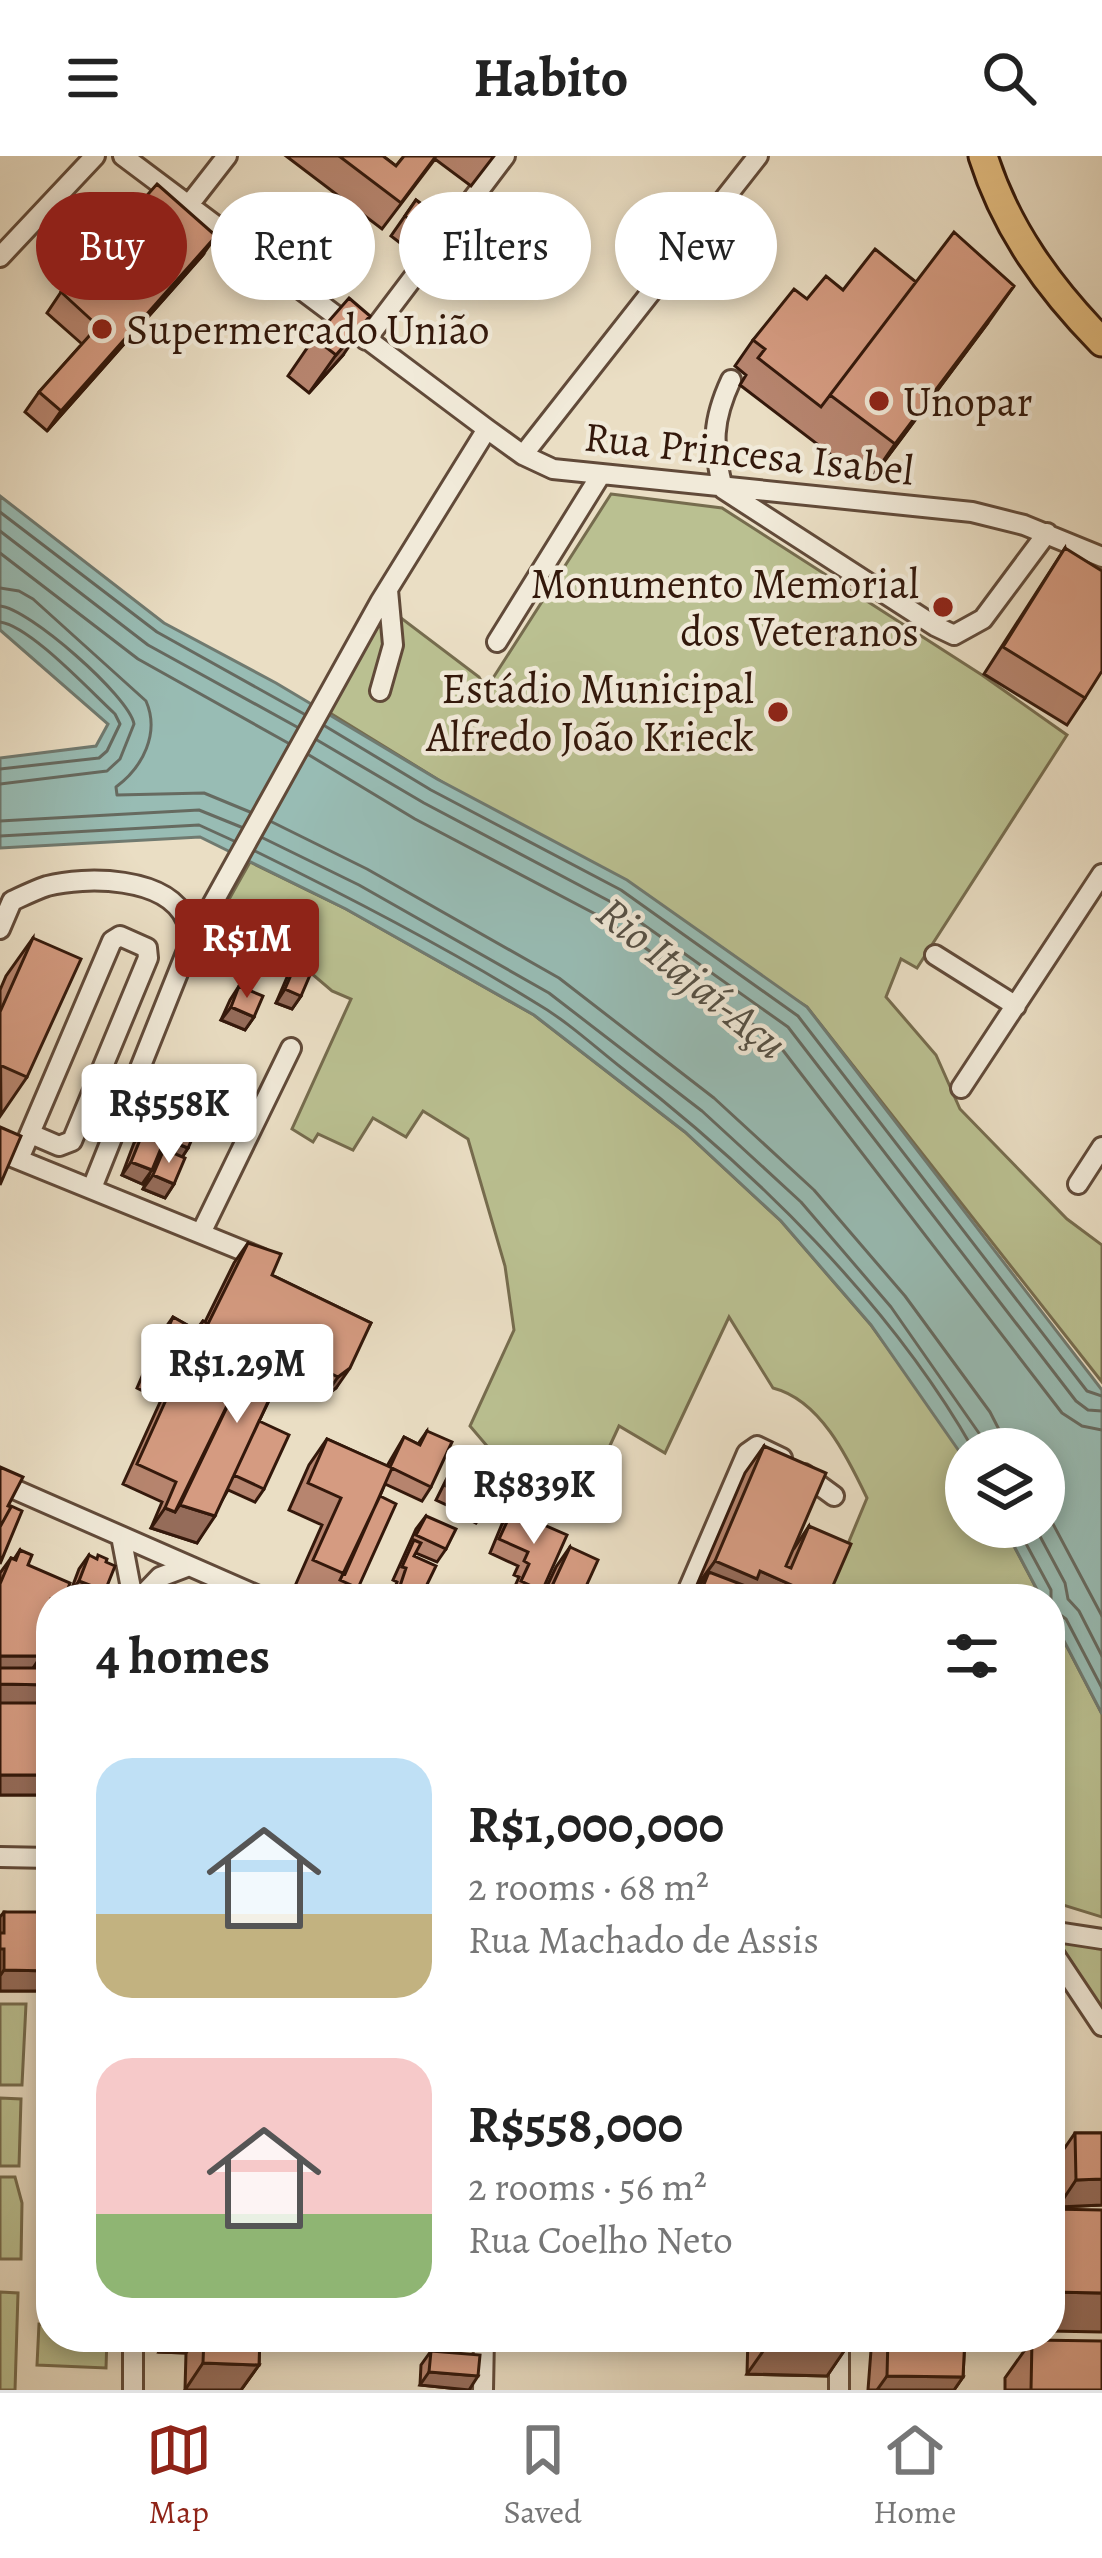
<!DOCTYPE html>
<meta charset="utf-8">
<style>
body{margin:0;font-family:Alegreya,serif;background:#f2f2f2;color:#222;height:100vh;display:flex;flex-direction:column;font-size:45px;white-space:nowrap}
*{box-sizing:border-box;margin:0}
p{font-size:39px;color:#767676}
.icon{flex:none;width:66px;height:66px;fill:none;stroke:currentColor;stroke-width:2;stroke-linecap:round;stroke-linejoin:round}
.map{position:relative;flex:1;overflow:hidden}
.side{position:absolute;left:36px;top:1428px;width:1029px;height:768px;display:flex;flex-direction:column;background:#fff;border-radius:48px;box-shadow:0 6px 18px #0003}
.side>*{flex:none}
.guide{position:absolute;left:36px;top:36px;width:1032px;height:108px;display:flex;gap:24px}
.fabs{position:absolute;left:945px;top:1272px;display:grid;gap:24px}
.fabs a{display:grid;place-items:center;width:120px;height:120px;border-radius:50%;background:#fff;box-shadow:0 6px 18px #0003;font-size:60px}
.price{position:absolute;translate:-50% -102px;padding:0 27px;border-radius:12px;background:#fff;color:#222;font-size:39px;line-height:78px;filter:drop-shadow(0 3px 6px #0008)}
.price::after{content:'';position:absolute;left:50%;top:72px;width:36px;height:27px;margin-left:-18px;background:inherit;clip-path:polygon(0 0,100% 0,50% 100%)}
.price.active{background:#8f2418;color:#fff}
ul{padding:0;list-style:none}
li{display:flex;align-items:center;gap:36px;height:300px;padding:0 60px}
li span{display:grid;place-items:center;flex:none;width:336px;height:240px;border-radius:36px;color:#555}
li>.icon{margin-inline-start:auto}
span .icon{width:144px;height:144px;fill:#fffc;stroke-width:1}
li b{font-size:51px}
h2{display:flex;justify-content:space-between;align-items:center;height:144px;padding:0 60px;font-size:51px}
.pill{padding:0 42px;border-radius:54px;background:#fff;box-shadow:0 6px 18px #0003;font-size:42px;line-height:108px}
.pill.active{background:#8f2418;color:#fff}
header{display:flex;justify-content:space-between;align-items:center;height:156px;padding:0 60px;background:#fff;font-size:54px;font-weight:700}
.tab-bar{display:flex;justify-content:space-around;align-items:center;height:168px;border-top:3px solid #e0e0e0;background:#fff;font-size:33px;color:#767676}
.tab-bar a{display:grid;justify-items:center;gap:6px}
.tab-bar .active{color:#8f2418}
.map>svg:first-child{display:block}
.green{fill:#bac091;stroke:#766c4e;stroke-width:3}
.water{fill:#98bcb4;stroke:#707a70;stroke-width:3}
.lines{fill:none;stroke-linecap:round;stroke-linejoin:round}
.shore{stroke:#666a60;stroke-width:3}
.minor-casing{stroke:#614a39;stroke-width:24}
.highway-casing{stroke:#33180b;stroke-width:33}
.minor{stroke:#f1ead9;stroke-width:18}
.highway{stroke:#e5bf82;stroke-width:27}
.wall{fill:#b7856f;stroke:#33180b;stroke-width:3}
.shaded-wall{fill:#956c5a;stroke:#33180b;stroke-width:3}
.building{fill:#d59b81;stroke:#33180b;stroke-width:3}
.poi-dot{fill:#8f2418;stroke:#f1ead9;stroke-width:4.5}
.labels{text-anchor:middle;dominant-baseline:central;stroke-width:9;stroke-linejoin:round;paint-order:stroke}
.poi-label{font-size:42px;fill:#33180b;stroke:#f1ead9;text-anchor:start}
.street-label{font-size:42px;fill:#33180b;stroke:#f1ead9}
.water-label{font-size:45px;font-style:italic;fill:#565146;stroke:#f1ead9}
</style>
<header><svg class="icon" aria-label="menu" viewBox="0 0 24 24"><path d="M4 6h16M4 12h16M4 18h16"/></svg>Habito<svg class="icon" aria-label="search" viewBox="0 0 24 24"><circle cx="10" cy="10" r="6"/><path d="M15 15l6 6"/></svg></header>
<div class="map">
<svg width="1102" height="2234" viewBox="0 0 1102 2234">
<rect width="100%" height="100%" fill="#eadec4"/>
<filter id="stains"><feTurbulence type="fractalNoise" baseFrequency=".00167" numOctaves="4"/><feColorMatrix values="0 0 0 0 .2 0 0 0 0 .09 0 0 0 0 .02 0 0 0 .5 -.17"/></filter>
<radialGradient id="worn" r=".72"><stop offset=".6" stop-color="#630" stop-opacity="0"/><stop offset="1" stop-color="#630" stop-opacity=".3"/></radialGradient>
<path class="green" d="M611 338 722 352 982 519 1067 579 917 812 901 803 886 841 936 899 960 953 1067 1063 1102 1089V1226L807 851 330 557 380 446 479 521 486 533Z
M250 706 346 753 534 859 685 976 781 1065 871 1169 952 1280 966 1305V1371H1004L1042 1443H825L867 1342C847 1300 820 1244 773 1232L729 1161 665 1297 619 1270 583 1348 510 1317 470 1270 514 1174 505 1110 468 983 423 955 406 981 373 962 353 994 318 978 313 986 292 973 351 843 332 835 311 817 214 770Z
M1050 1458 1102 1558V1761L1050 1745V1701L1054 1692 1050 1690Z
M1057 1787 1102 1790V1855L1071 1805 1056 1790Z
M0 1848H26L22 1929H0Z
M0 1942 21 1943 19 2010H0Z
M0 2021H15L22 2047 21 2103H0Z
M0 2136 18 2137 15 2234H0Z
M39 2168 51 2169V2181H107L106 2212 37 2209Z"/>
<path class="water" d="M0 340 164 467 276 527 437 623 627 724 807 851 1102 1234V1558L1050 1458V1443H1042L1004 1371H1044V1293H966V1305L871 1169 781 1065 685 976 534 859 346 753 200 681 0 692V602L96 590 108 568 0 474Z"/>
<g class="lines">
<path class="shore" d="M0 356 157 476 304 558
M0 375 148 489 297 571
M0 397 138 503 288 587
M0 432 19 435 33 443 146 545C160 577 143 611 116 631L117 639 204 637 250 656
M0 450C28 452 129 540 134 568L120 603 107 615 0 628
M0 466C30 470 90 535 115 558L120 568 107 595 99 602 0 613
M325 570 431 634 621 734 798 860 1087 1235 1102 1240
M317 584 424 647 613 747 788 871 1076 1245 1088 1254 1102 1255
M309 599 415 663 603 762 775 884 1062 1257 1082 1270 1102 1274
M0 665 199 654 241 671
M272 666 367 713 559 822 714 942 814 1034 905 1140 990 1256 1009 1293
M0 680 199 669 234 685
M263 682 359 729 549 837 702 955 801 1046 891 1151 990 1293
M255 695C351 742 446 791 536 847 567 865 595 891 623 913 755 1015 890 1147 973 1293
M1044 1351 1102 1460
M1017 1371 1051 1434V1452L1066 1463 1102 1532
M1035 1371 1065 1427 1068 1443 1079 1455 1102 1500"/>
<defs>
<path id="minor" d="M123 0 487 273 523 299 553 313 972 356 1024 369 1102 401
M188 50 227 0
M0 101 95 0
M366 184 505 0
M731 224C712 265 712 288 723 333L935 470 954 479 983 463 1047 377
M523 299 758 0
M497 486 600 320
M380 535 393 489 388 434
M0 773 12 745C23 740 35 734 47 730 85 720 167 720 186 764 189 771 187 784 188 792
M188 792 213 797 224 781
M935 799 1016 850
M961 932 1102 718
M0 996 261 1102
M19 1003 112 785 120 780 147 792 148 802 72 985 59 990 31 978
M1078 1028 1102 991
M92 1032 188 792 380 446 487 273
M201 1077 291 892
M804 1318 834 1340
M0 1327 265 1443
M121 1380 133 1443
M139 1443 160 1421 189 1410
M684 1443 747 1297 757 1290 782 1302
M0 1701 51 1702
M1050 1775 1102 1783
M1050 1792 1102 1870
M839 2181V2234
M133 2234V2181
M483 2234 484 2181"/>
<path id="highway" d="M983 0C1006 73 1049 132 1102 186"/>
</defs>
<use href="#minor" class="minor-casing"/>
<use href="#highway" class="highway-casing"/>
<use href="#minor" class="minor"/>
<use href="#highway" class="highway"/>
</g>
<path class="wall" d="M286 0H383L396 10 404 0H494L471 30 435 3 382 73Z
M416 44 447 67 421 103 391 80Z
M202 100 47 275 25 256 39 236 82 188 47 157 61 136Z
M843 134 987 168 868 327 740 229 746 219 735 210 753 184 807 143Z
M314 182 343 199 309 237 288 220Z
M1065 392 1085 542 1067 569 984 518Z
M33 782 27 921 1 959 0 834 6 820Z
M300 798 301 840 292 853 276 847 291 812Z
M239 830 254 861 245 874 221 864 230 844Z
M156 947 176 956 156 1005 168 980 177 966 188 992 182 1001 174 1028 165 1042 143 1033 150 1017 142 1028 122 1019 134 987 140 979 146 961Z
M248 1087 272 1119 371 1167 336 1232 324 1241 281 1220 259 1265 264 1333 255 1346 228 1334 197 1387 151 1372 162 1346 123 1328 161 1244 137 1232 159 1181 173 1161 196 1174 203 1165 205 1166 234 1107Z
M427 1275 431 1331 422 1345 385 1328 380 1340 358 1432 351 1443H323L295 1430 322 1369 289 1354 309 1309 327 1283 387 1310 404 1281 418 1288Z
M764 1290 795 1391 809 1370 827 1443H691L698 1432 696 1431 745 1317Z
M472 1302 486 1353 476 1367 458 1358 461 1352 451 1347 449 1350 436 1344 447 1322 457 1308 465 1312Z
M512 1355 542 1435 536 1443H520L511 1439 519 1421 514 1419 518 1410 490 1397 502 1368Z
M426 1360 446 1393 437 1406 416 1397 414 1400 420 1443H391L397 1426 393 1424 416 1373Z
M570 1391 583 1437 579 1443H541L556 1411Z
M20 1394 28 1409 70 1437 79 1413 89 1399 105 1435 99 1443H51V1639H0V1417L11 1402 14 1403Z
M4 1756 51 1763V1835H0V1761Z
M51 1975V2020H45L46 1982Z
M1075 1977H1102V2049L1058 2051 1057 2013V2035L1050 2045V1987L1057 2003Z
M159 2181H260L259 2209 241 2234H185L186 2197 159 2196Z
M748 2181H853L827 2220 747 2218Z
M872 2181H965L963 2221 954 2234H868Z
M1032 2184 1102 2234H1005V2222Z
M431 2195 469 2234 420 2229 421 2209Z"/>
<path class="shaded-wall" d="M216 80 202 100 47 275 61 255Z
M1014 130 987 168 868 327 895 288Z
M370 160 343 199 309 237 336 199Z
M285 833 301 840 292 853 276 847Z
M231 851 254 861 245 874 221 864Z
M148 964 162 970 153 984 144 974 139 978Z
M170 985 188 992 179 1006 161 998Z
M131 1006 152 1014 142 1028 122 1019Z
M153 1019 174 1028 165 1042 143 1033Z
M350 1212 336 1232 324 1241 338 1221Z
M180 1349 215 1360 197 1387 151 1372 165 1352 175 1356Z
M715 1405 760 1415 796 1431 787 1443H724L709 1416 698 1432 696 1431Z
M79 1425 105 1435 99 1443H82L69 1438Z
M814 1435 828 1441 827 1443H808Z
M0 1500H41L23 1527 0 1526Z
M0 1528 51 1529V1539L44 1549 0 1548Z
M0 1619H51V1639H0Z
M4 1814 51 1815V1835H0V1820Z
M1102 2023V2049L1058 2051 1076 2024Z
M1050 2136 1102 2137V2176L1050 2175Z
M169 2181H197L186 2197 159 2196Z
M773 2181 853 2182 827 2220 747 2218Z
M203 2207 259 2209 241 2234H185Z
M429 2216 478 2220 469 2234 420 2229Z
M887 2220 963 2221 954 2234H877Z"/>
<path class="building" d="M339 0H383L396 10 404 0H436L401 47Z
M157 28 216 80 61 255 39 236 98 170 61 136Z
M416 44 447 67 435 83 405 60Z
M954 76 1014 130 895 288 830 239Z
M875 93 916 126 821 251 758 202 765 193 753 184 794 133 807 143 826 120 843 134Z
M349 142 370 160 336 199 314 182Z
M1065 392 1102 415V515L1085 542 1003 491Z
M33 782 81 803 27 921 0 909V856Z
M300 798 316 805 301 840 285 833Z
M239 830 263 840 254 861 231 851Z
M156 947 176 956 152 1014 131 1006 144 974 158 979 162 970 148 964Z
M177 966 196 974 188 992 170 985Z
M0 971 21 980 0 1029Z
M164 993 185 1002 174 1028 153 1019Z
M248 1087 281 1098 272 1119 371 1167 350 1212 338 1221 291 1198 294 1190 263 1176 175 1356 165 1352 176 1326 137 1308 175 1224 151 1212 173 1161 198 1175 203 1165 208 1168Z
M263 1176 294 1190 215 1360 180 1349Z
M259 1265 289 1279 264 1333 234 1319Z
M427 1275 452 1286 431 1331 390 1311 404 1281 420 1289Z
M327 1283 392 1312 345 1418 313 1404 341 1342 308 1327Z
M764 1290 826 1317 786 1410 791 1412 809 1370 851 1388 828 1441 814 1435 808 1443H791L796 1431 760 1415 757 1423 715 1405Z
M472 1302 506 1318 486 1353 468 1344 471 1339 460 1333 459 1336 446 1330 457 1308 466 1313Z
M0 1311 23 1321 8 1350 11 1351 0 1371Z
M380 1340 396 1348 358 1432 340 1424Z
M9 1349 22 1355 0 1408V1371L11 1351Z
M512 1355 567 1379 542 1435 521 1425 529 1408 524 1405 528 1396 499 1383Z
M426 1360 456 1373 446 1393 416 1379Z
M414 1384 421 1387 414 1400 436 1410 420 1443H405L397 1439 406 1412 402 1411Z
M570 1391 598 1404 583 1437 579 1436 575 1443H546Z
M20 1394 32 1399 28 1409 70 1427 64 1443H51V1476L41 1500H0V1428L11 1402 16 1404Z
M89 1399 97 1403 98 1399 107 1403 106 1406 115 1410 105 1435 79 1425Z
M709 1416 779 1443H698Z
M67 1436 86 1443H74L65 1439Z
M51 1476V1512H36Z
M0 1512H51V1529L0 1528Z
M0 1547H51V1619H0Z
M4 1756H42L41 1763H51V1815L4 1814V1793H0V1777H4Z
M1075 1977H1102V2023L1076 2024Z
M1050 1987H1057V2035H1050Z
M1050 2053 1102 2054V2137L1050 2136Z
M204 2181H260L259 2209 203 2207Z
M888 2181H965L963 2221 887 2220Z
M1032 2184 1102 2185V2234H1031Z
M431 2195 480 2199 478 2220 429 2216Z"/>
<g class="poi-dot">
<circle cx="102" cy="173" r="12"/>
<circle cx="879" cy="245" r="12"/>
<circle cx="943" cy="451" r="12"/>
<circle cx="778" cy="556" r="12"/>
</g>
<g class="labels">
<g class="poi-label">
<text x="126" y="173">Supermercado União</text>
<text x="903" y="245">Unopar</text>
<text x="919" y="427" text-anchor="end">Monumento Memorial<tspan x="919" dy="48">dos Veteranos</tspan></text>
<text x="754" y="532" text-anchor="end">Estádio Municipal<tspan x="754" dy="48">Alfredo João Krieck</tspan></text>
</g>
<g class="street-label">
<text transform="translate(749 297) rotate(6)">Rua Princesa Isabel</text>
</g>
<g class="water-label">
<text transform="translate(692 822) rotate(39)">Rio Itajaí-Açu</text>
</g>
</g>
<rect width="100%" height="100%" filter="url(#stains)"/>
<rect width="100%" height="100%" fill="url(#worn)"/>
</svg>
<div class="fabs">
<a><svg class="icon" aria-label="layers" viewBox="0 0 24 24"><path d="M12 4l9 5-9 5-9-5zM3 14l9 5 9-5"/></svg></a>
</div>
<b class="price active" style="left:247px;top:845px">R$1M</b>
<b class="price" style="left:169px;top:1010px">R$558K</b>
<b class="price" style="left:237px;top:1270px">R$1.29M</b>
<b class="price" style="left:534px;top:1391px">R$839K</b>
<div class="guide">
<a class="pill active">Buy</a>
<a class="pill">Rent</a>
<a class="pill">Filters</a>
<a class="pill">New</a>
</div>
<section class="side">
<h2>4 homes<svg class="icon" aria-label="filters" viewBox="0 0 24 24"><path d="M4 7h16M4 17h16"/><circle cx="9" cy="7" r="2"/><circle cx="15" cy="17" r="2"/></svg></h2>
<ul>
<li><span style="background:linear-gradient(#bfe0f5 65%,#c2b280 0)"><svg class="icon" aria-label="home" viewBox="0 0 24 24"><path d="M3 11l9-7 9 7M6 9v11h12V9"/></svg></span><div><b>R$1,000,000</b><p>2 rooms · 68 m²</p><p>Rua Machado de Assis</p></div></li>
<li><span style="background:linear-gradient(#f6c9c9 65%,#8fb573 0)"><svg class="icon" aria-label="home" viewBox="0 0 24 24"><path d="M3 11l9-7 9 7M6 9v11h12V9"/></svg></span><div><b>R$558,000</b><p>2 rooms · 56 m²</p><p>Rua Coelho Neto</p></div></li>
</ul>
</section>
</div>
<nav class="tab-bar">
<a class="active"><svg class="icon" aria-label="map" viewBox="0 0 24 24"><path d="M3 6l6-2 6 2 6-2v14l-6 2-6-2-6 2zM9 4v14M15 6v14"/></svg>Map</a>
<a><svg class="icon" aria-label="saved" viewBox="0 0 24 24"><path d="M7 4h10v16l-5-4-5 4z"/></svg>Saved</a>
<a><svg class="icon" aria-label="home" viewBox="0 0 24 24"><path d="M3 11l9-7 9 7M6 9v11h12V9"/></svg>Home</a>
</nav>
